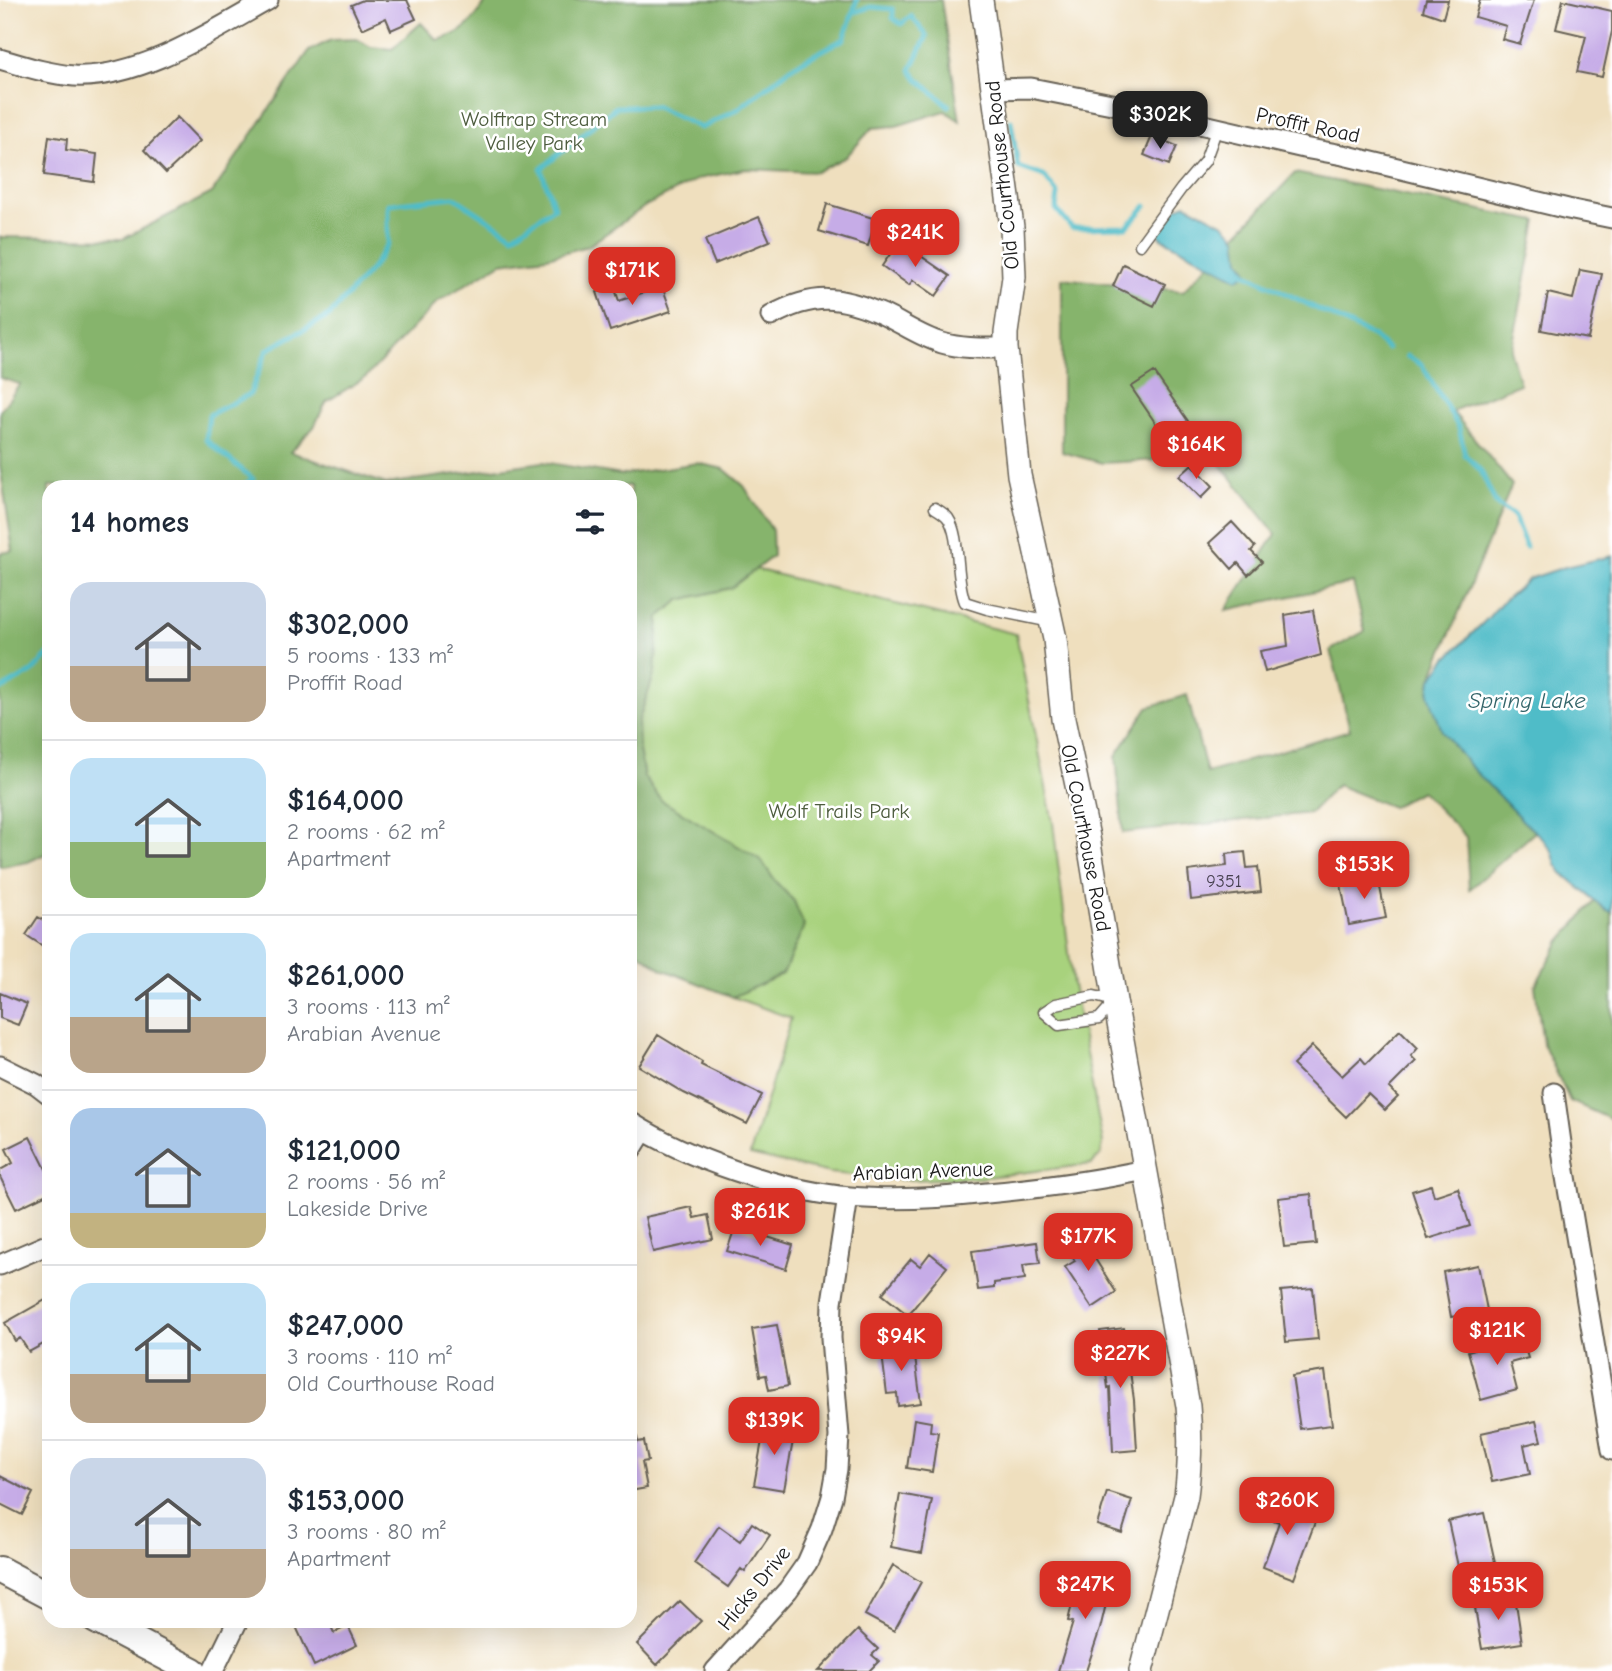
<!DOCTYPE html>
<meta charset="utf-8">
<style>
body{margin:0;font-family:"Comic Neue",sans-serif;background:#f6f6f7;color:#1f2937;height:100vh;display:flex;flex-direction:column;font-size:26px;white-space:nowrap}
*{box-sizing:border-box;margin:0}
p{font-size:23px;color:#747a83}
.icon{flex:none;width:38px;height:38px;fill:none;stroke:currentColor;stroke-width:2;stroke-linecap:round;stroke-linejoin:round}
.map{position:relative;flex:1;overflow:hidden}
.sheet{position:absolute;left:42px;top:480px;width:595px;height:1148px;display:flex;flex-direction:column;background:#fff;border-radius:21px;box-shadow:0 7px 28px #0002}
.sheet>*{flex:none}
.price{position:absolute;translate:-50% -60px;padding:0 16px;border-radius:14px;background:#d93025;color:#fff;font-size:23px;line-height:46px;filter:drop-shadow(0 2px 4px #0008)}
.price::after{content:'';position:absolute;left:50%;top:42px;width:21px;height:16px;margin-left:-10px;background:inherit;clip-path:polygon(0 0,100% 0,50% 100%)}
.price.current{background:#222;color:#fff}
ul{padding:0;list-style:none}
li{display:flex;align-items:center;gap:21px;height:175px;padding:0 28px}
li+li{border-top:2px solid #e0e1e3}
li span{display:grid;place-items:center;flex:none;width:196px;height:140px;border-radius:21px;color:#555}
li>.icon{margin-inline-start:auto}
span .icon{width:84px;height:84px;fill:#fffc;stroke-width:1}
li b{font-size:30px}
h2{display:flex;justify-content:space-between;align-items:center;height:84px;padding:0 28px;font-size:30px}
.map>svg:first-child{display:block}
.green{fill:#a8d27d;stroke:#62774c;stroke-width:2}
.forest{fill:#86b46c;stroke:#516844;stroke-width:2}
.water{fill:#4fbcc8;stroke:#366c72;stroke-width:2}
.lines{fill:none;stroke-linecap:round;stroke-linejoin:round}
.stream{stroke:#4fbcc8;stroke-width:5}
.building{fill:#c6ace7}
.service-casing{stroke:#666055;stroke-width:13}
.minor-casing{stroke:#666055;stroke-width:23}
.tertiary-casing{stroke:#666055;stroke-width:26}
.secondary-casing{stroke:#666055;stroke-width:30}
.service{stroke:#fff;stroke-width:10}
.minor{stroke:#fff;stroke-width:19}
.tertiary{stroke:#fff;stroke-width:23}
.secondary{stroke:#fff;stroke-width:26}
.labels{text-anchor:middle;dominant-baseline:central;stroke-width:5;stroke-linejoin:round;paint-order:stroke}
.number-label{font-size:18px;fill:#46404f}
.park-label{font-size:21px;fill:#4d5c3e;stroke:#fff}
.street-label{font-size:21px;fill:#1c1c1c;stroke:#fff}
.water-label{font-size:23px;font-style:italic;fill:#336469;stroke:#fff}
</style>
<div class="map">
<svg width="1612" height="1671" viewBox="0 0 1612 1671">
<rect width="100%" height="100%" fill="#fff"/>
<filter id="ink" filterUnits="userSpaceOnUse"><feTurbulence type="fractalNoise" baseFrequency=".0143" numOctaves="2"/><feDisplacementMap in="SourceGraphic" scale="14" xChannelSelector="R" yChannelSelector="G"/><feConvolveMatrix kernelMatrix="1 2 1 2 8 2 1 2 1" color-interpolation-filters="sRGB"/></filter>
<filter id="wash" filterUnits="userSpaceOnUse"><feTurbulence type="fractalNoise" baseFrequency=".00686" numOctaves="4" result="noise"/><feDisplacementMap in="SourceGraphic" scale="28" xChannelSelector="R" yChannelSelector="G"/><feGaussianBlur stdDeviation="1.57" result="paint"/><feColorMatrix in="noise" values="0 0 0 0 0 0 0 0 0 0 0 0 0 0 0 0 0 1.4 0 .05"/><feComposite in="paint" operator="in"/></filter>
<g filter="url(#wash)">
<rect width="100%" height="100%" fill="#efdfbe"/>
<path class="green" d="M630 538 1016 634 1053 823 1073 985 1103 1143 1101 1154 1092 1164 979 1178 905 1180 830 1173 750 1155 791 1018 733 997 630 923Z"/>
<path class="forest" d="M487 0H941L960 121 945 111 896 126 872 128 846 157 816 172 745 169 698 179 647 205 588 246 547 257 501 263 437 302 366 377 326 402 314 427 290 452 386 484 543 462 621 475 697 463 724 469 744 486 772 530 773 556 731 588 680 600 659 617 655 672 638 722 639 750 644 777 661 800 761 860 775 881 794 901 804 926 783 974 733 997 662 969 630 946V486H49V852L28 862 0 867V553L13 551 0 466V411L20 384 0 378V237L123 239 212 193 309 51 331 40 357 39 371 47 392 49 421 23 437 40C464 34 473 22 487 0Z
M1295 173 1537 221 1511 353 1520 384 1452 411 1512 485 1431 679 1429 695 1524 822 1535 832 1469 890 1466 837 1421 791 1392 807 1337 785 1310 813 1123 833 1116 756 1148 707 1187 695 1207 773 1350 730 1331 650 1365 631 1353 583 1226 610 1276 534 1215 457 1102 463 1062 452V278L1183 291Z
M1595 901 1607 911 1612 912V1120L1570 1101 1543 1044 1535 986 1559 943Z"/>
<path class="water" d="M1186 204 1224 224 1237 237 1240 260 1248 271 1238 279 1161 238 1157 231 1176 208Z
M1612 556V912L1607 911 1562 873 1556 864 1552 851 1541 837 1524 822 1469 765 1442 731 1429 695 1431 679 1447 658 1488 618 1501 603 1529 579 1565 567Z"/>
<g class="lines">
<path class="stream" d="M852 13 871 7 893 9V18L901 24 911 16 927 36 911 70 918 79 949 106
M1011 121 1018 167 1044 176 1058 194 1056 209 1072 228 1127 227 1146 206
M1239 270 1374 337 1387 349
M1407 356 1422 365 1459 428 1465 455 1481 471 1496 504 1514 516 1526 547
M243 486 253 479 206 440 209 415 250 394 267 350 329 316 372 268 388 244V204L454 197 513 236 554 207 541 169 616 107 654 106 701 128 738 109 795 65 844 39 857 0
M0 690 32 672 49 654"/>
</g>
<g id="blocks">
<path class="building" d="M363 0H407L416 19 391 30 386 18 362 29 351 5Z
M1426 0H1448L1443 18 1423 11Z
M1480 0H1534L1520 44 1502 39 1506 26 1475 17Z
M1563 0 1612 11V31L1602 77 1577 72 1586 36 1556 29Z
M177 117 200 141 166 173 144 150Z
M49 136 67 139 66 150 97 154 94 182 44 175Z
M1152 136 1177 146 1169 165 1144 155Z
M827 204 876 219 868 246 819 231Z
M759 217 770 241 715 264 705 240Z
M899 241 950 276 936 296 913 280 909 285 882 266Z
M1123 264 1165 284 1154 306 1113 286Z
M1580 270 1602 274 1588 339 1541 330 1548 293 1573 299Z
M614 286 619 301 662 286 671 311 610 331 597 292Z
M1154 372 1188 421 1165 437 1131 387Z
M1192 464 1213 486 1201 498 1179 476Z
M1232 522 1255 547 1251 551 1262 562 1248 575 1238 563 1232 569 1209 543Z
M1313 610 1321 655 1265 672 1260 651 1288 646 1285 615Z
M1245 852 1247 868 1258 867 1261 892 1191 900 1188 871 1227 866 1226 854Z
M1378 877 1386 918 1349 925 1341 885Z
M38 917 49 924V950L26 935Z
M0 993 27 1004 18 1025 0 1018Z
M1400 1030 1418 1048 1411 1056 1416 1061 1389 1088 1398 1097 1385 1110 1368 1094 1346 1117 1293 1065 1312 1046 1342 1076 1361 1058 1366 1064Z
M658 1035 702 1062 701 1065 762 1095 747 1124 684 1093 639 1066Z
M30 1137 49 1175V1193L16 1209 0 1177V1170L13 1163 6 1149Z
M1431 1185 1434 1196 1458 1188 1470 1226 1428 1239 1412 1191Z
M1311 1194 1316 1244 1284 1247 1278 1198Z
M691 1207 694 1218 708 1215 713 1239 653 1252 645 1217Z
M735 1227 793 1245 786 1269 727 1251Z
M1080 1235 1116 1292 1092 1308 1065 1267 1075 1261 1065 1245Z
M1037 1242 1040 1263 1023 1265 1025 1279 994 1283V1288L978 1290 972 1251Z
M930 1253 947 1267 908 1315 882 1294 911 1259 920 1266Z
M1478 1265 1487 1310 1451 1317 1443 1272Z
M1313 1288 1318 1339 1286 1342 1281 1291Z
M49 1298V1341L29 1352 20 1338 15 1341 5 1323Z
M777 1325 788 1386 769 1390 766 1375 760 1376 752 1329Z
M1124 1328 1134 1400 1137 1450 1113 1452 1110 1387 1108 1388 1100 1331Z
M1521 1336 1528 1358 1510 1363 1517 1390 1481 1400 1468 1351Z
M913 1342 921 1403 898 1406 897 1393 887 1394 881 1346Z
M1325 1371 1332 1425 1300 1429 1292 1376Z
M914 1419 931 1422 930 1431 938 1432 932 1472 907 1468Z
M1536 1421 1541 1441 1524 1445 1530 1474 1492 1482 1481 1433Z
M765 1424 795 1430 784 1490 754 1485Z
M630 1437H637L638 1442 644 1441 648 1461 642 1462 647 1488 630 1491Z
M0 1476 33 1493 22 1515 0 1504Z
M1107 1492 1132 1500 1122 1533 1097 1525Z
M900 1494 932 1500 922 1553 891 1547Z
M1272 1495 1304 1507 1300 1517 1315 1522 1294 1579 1263 1567 1279 1522 1264 1517Z
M1484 1513 1495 1562 1459 1571 1448 1521Z
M752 1523 770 1535 745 1572 741 1569 728 1587 694 1563 719 1526 740 1541Z
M893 1565 921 1582 894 1631 865 1615Z
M1080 1570 1112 1579 1100 1629 1086 1671H1058L1073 1622 1068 1621Z
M1515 1596 1522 1643 1482 1649 1474 1602Z
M680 1601 701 1621 657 1665 637 1644Z
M293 1620H328L334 1633 348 1626 357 1645 314 1666Z
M858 1630 878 1649 872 1655 879 1661 869 1671H818Z"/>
</g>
</g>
<g filter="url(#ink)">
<use href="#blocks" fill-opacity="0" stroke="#666055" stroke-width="2"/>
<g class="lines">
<defs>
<path id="service" d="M1140 245 1181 189 1205 161 1217 128
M935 508C940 511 945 514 948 518 961 537 955 578 965 602L987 609 1051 622
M1094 996 1115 1001 1099 1019 1059 1025 1044 1012 1056 1004Z"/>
<path id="minor" d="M0 59C24 66 48 74 74 76 140 79 211 32 268 0
M993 89 1031 88 1117 105 1304 148 1343 155 1568 209 1612 218
M771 316C813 293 840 295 884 315 903 324 921 337 942 343 963 349 984 348 1006 348
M0 1066 36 1084 49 1094
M1554 1093 1565 1171 1612 1450
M630 1122C688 1159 782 1191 850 1197 895 1201 942 1198 987 1193 1041 1188 1093 1181 1145 1170
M630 1152 643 1131
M0 1265 49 1244
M213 1671 238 1620
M715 1671 788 1590 807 1563 822 1529 832 1497 837 1469 839 1436 831 1338 832 1302 848 1197"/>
<path id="tertiary" d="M981 0 1012 227 1014 277 1006 333V348L1019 475 1055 639 1063 719 1088 837 1115 1001 1188 1406C1191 1437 1190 1466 1186 1496L1141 1671"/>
<path id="secondary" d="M0 1570 49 1596
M96 1620 193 1671"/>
</defs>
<use href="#service" class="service-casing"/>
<use href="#minor" class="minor-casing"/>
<use href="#tertiary" class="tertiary-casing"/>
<use href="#secondary" class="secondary-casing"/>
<use href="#service" class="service"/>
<use href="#minor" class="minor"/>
<use href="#tertiary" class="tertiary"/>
<use href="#secondary" class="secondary"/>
</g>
</g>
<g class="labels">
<g class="number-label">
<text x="1224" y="881">9351</text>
</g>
<g class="park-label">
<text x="534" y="119">Wolftrap Stream<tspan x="534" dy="24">Valley Park</tspan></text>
<text x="839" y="811">Wolf Trails Park</text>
</g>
<g class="street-label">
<text transform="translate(1308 125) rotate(12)">Proffit Road</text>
<text transform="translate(1002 175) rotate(-96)">Old Courthouse Road</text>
<text transform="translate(1086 838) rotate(79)">Old Courthouse Road</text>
<text transform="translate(923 1171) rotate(-2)">Arabian Avenue</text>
<text transform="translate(754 1588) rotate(-51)">Hicks Drive</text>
</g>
<g class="water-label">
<text x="1527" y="700">Spring Lake</text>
</g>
</g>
</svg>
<b class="price current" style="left:1160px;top:151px">$302K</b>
<b class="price" style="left:915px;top:269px">$241K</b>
<b class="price" style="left:632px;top:307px">$171K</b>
<b class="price" style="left:1196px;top:481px">$164K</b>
<b class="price" style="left:1364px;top:901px">$153K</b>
<b class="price" style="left:760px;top:1248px">$261K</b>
<b class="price" style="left:1088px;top:1273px">$177K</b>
<b class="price" style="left:1497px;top:1367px">$121K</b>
<b class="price" style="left:901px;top:1373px">$94K</b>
<b class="price" style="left:1120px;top:1390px">$227K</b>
<b class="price" style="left:774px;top:1457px">$139K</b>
<b class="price" style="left:1287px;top:1537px">$260K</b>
<b class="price" style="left:1085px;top:1621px">$247K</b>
<b class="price" style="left:1498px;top:1622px">$153K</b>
<section class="sheet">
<h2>14 homes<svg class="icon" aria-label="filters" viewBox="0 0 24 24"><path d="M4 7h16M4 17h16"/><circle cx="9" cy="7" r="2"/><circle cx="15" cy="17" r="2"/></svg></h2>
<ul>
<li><span style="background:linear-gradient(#c9d6e8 60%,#b9a48a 0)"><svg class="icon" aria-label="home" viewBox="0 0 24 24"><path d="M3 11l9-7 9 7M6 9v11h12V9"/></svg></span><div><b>$302,000</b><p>5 rooms · 133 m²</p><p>Proffit Road</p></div></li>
<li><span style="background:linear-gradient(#bfe0f5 60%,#8fb573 0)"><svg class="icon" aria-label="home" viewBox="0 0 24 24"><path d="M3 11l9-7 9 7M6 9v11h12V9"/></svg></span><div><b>$164,000</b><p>2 rooms · 62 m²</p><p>Apartment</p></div></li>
<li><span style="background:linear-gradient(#bfe0f5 60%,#b9a48a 0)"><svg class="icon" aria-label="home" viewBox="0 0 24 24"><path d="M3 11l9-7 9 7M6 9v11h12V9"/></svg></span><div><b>$261,000</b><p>3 rooms · 113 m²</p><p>Arabian Avenue</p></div></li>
<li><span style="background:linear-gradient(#a9c7e8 75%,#c2b280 0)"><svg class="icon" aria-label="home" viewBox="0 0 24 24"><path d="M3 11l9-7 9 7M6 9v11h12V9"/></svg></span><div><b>$121,000</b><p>2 rooms · 56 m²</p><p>Lakeside Drive</p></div></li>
<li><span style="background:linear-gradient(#bfe0f5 65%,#b9a48a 0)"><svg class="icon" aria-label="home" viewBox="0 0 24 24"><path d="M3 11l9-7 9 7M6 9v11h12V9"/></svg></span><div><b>$247,000</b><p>3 rooms · 110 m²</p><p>Old Courthouse Road</p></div></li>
<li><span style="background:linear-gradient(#c9d6e8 65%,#b9a48a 0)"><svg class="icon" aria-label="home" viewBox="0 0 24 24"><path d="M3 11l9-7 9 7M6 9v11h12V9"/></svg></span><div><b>$153,000</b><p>3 rooms · 80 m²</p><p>Apartment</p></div></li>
</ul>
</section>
</div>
